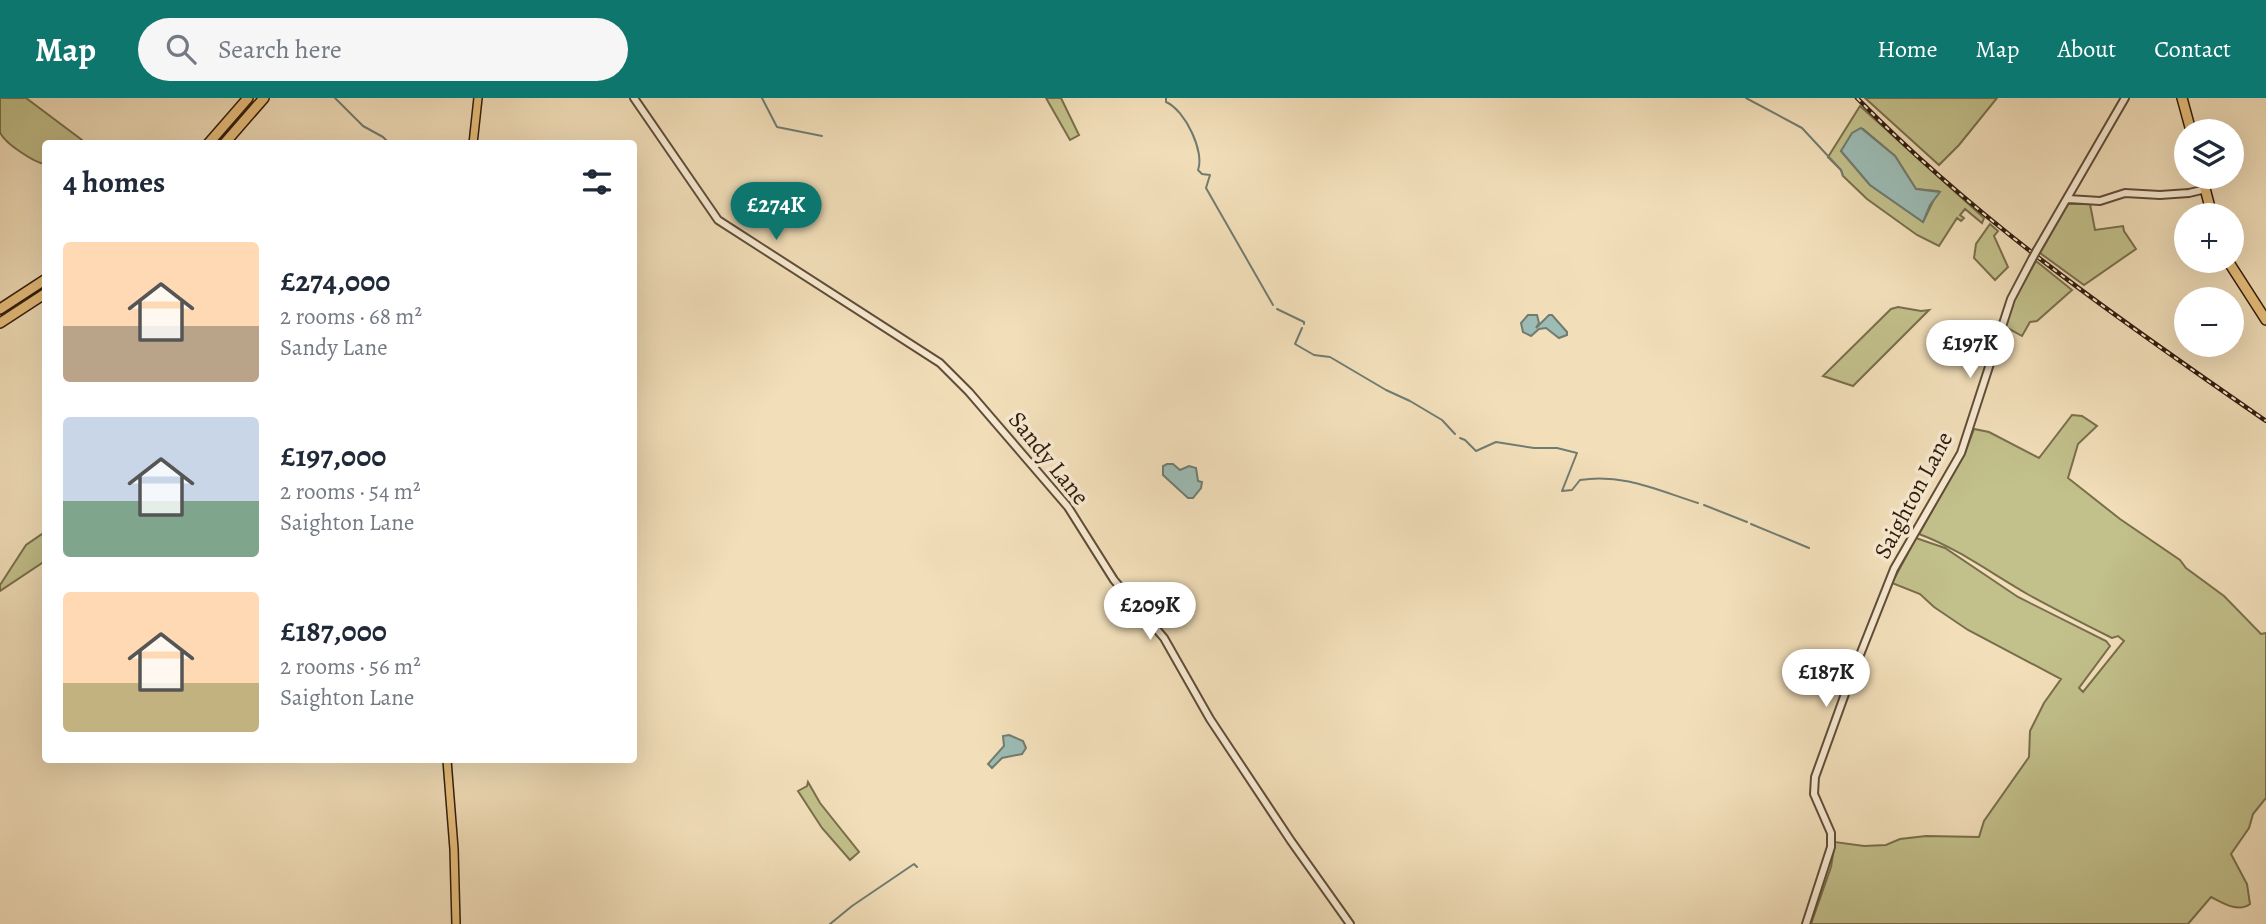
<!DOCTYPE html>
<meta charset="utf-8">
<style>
body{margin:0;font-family:Alegreya,serif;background:#f6f6f7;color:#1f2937;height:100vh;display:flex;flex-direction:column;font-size:26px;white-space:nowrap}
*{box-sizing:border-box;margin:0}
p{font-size:23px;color:#747a83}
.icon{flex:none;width:38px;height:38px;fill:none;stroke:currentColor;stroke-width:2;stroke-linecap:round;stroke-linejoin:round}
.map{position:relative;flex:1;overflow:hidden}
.panel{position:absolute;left:42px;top:42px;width:595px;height:623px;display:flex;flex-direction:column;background:#fff;border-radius:7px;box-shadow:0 7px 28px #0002}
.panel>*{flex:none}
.buttons{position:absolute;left:2174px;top:21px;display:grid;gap:14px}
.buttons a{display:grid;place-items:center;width:70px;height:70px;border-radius:50%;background:#fff;box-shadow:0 7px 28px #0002;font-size:35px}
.price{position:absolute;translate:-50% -60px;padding:0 16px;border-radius:24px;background:#fff;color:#222;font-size:23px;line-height:46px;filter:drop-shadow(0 2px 4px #0008)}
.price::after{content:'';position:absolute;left:50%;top:42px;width:21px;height:16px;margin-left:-10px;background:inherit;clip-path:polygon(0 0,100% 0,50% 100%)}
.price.active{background:#0f766e;color:#fff}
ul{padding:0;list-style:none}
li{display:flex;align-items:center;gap:21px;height:175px;padding:0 21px}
li span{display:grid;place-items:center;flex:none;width:196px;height:140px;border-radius:7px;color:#555}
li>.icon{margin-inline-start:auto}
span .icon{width:84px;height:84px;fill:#fffc;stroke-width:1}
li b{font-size:30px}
h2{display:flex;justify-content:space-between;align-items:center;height:84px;padding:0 21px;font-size:30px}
header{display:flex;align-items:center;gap:42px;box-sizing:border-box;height:98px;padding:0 35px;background:#0f766e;color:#fff}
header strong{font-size:33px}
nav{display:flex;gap:38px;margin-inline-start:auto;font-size:24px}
.search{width:490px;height:63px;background:#f6f6f7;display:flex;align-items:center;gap:18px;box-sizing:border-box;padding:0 24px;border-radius:38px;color:#747a83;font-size:26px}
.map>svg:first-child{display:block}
.green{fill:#c2c08b;stroke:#796e4c;stroke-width:2;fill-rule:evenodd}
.water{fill:#9cbcb5;stroke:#717c71;stroke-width:2}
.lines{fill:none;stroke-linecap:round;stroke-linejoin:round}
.stream{stroke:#717c71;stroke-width:2}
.minor-casing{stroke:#604d38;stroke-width:10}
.major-casing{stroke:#301c0c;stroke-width:10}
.highway-casing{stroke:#301c0c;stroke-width:12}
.minor{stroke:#f7ead2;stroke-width:6}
.major{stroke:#e9c07d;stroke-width:7}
.highway{stroke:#e9c07d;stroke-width:9}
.rail-casing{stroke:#301c0c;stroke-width:4.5}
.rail{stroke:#f7ead2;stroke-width:2;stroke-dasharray:5;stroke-linecap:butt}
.minor-bridge-casing{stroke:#604d38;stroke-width:10;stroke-linecap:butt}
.minor-bridge{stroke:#f7ead2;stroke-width:6}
.labels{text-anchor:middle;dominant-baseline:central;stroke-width:7;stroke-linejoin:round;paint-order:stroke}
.street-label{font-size:24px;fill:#301c0c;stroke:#f7ead2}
</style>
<header>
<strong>Map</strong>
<div class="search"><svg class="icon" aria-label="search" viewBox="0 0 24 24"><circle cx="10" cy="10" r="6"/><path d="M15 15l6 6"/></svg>Search here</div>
<nav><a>Home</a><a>Map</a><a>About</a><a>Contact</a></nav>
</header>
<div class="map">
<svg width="2266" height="826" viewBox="0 0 2266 826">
<rect width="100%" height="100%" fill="#f2dfba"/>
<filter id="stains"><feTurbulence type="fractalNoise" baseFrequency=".00286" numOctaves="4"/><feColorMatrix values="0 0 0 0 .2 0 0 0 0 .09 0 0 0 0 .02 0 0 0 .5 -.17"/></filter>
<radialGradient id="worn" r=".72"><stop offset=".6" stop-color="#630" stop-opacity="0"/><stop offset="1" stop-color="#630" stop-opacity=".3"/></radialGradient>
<path class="green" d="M0 0H26L82 42V45L46 46 45 66C35 65 4 45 0 34 0 25 0 9 0 0Z
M1046 0H1061L1079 37 1070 42Z
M1865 0H1997L1959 47 1939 67Z
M1860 8 1984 120 1982 125 1965 111 1960 117 1964 120 1961 123 1957 120 1939 148 1917 137 1867 101 1843 78 1841 72 1828 59ZM1863 31 1895 58 1916 91 1938 93 1923 124 1870 87 1841 53Z
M2068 106H2090L2095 132 2123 128 2124 133 2136 151 2084 187 2040 155Z
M1990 126 1998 133 1994 138 2008 169 1995 182 1974 160 1976 146Z
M2036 163 2072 192 2037 223 2030 224 2022 238 2004 228 2012 205Z
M1898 209 1921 213 1929 212 1853 288 1823 278 1891 211Z
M2072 317 2082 318 2097 328 2078 346 2068 380 2120 421 2180 462 2186 470 2224 498 2261 536 2266 535V700L2253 716 2249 730 2231 756 2247 786 2250 806C2238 815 2223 805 2211 799L2188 826H1811L1831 769 1835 744 1864 748 1886 747 1900 741 1926 738 1979 739 1984 723 2029 659 2030 633 2044 605 2061 581 1968 532 1934 509 1920 496 1892 485 1916 440 1945 450 2018 499 2106 543 2110 548 2079 590 2083 594 2124 543 2118 538 2112 540C2084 526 2056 512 2029 497 1992 476 1959 451 1919 436L1965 355 1974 331 1989 334 2039 360Z
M45 434V463L0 493V487L26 447Z
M808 684 820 705 859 754 850 762 822 730 798 693 807 688Z"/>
<path class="water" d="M1861 30 1895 58 1916 91 1940 94 1930 107 1923 124 1870 87 1841 53 1852 35Z
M1528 217H1537L1539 225 1536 230 1549 217H1552L1567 234V237L1559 240 1546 230 1539 231 1531 238 1523 234 1521 225Z
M1167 366H1173L1180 372 1189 368 1196 370 1198 383 1202 384 1201 390 1193 400H1188L1163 377V368Z
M1009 637 1023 643 1026 650 1022 656 1002 660 992 670 988 666 1004 648 1003 638Z"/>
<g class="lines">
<path class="stream" d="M335 0 363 28 383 39 390 46
M762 0 777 29 822 38
M1166 0V4C1185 12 1205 54 1198 72L1202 76 1210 77 1206 90 1273 207
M1746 0 1802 30 1841 72 1843 78
M1277 211 1304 224V226
M1302 230 1295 246 1314 257 1330 259 1386 292 1410 303 1442 322 1455 336
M1460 340 1465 342 1476 353 1496 344 1534 350H1557L1577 355 1562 393 1572 392 1580 382C1623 375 1659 393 1698 405
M1704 407 1747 424
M1751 426 1809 450
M830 826 852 808 914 766 917 769"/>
<defs>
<path id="minor" d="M634 0 718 122 940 265 969 294 1068 409 1114 482 1164 540 1210 621 1291 743 1350 826
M2068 101 2100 103 2125 95 2160 97 2189 95 2206 91
M2037 152 2125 0
M1806 826 1831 749V735L1814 696 1815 679 1819 668 1850 582 1894 471 1961 355 2011 201 2032 161"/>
<path id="major" d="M473 46 478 0
M447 662 454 751 456 826"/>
<path id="highway" d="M2182 0 2191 33
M208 46 248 0
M224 46 264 0
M2202 79 2212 117
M2228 163 2266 222
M0 211 46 181
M0 225 46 195"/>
</defs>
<use href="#minor" class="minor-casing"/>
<use href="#major" class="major-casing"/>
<use href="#highway" class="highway-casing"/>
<use href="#minor" class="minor"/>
<use href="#major" class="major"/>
<use href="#highway" class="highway"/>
<defs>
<path id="rail" d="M1857 0C1979 125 2123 224 2266 323"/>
</defs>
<use href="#rail" class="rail-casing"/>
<use href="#rail" class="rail"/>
<defs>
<path id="minor-bridge" d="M2032 161 2037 152"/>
</defs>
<use href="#minor-bridge" class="minor-bridge-casing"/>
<use href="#minor-bridge" class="minor-bridge"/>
</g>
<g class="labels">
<g class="street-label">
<text transform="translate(1049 360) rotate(51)">Sandy Lane</text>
<text transform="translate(1913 397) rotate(-62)">Saighton Lane</text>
</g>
</g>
<rect width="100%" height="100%" filter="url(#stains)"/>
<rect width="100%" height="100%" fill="url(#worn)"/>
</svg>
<div class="buttons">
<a><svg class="icon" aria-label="layers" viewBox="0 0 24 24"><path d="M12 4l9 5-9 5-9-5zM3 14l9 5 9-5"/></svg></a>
<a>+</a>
<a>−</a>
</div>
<b class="price active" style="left:776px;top:144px">£274K</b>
<b class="price" style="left:1970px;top:282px">£197K</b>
<b class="price" style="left:1150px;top:544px">£209K</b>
<b class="price" style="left:1826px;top:611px">£187K</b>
<section class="panel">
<h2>4 homes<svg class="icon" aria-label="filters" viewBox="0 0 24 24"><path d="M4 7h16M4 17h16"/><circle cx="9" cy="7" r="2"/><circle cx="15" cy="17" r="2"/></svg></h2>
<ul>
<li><span style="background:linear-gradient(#ffd9b3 60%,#b9a48a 0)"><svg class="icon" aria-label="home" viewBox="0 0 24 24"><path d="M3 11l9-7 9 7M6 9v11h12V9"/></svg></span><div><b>£274,000</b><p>2 rooms · 68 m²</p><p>Sandy Lane</p></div></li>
<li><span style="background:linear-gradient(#c9d6e8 60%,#7fa58c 0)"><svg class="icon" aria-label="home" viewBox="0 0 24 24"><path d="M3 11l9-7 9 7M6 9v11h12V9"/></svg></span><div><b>£197,000</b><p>2 rooms · 54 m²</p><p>Saighton Lane</p></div></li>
<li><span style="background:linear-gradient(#ffd9b3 65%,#c2b280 0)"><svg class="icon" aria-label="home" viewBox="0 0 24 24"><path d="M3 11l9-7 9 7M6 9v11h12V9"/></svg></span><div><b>£187,000</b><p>2 rooms · 56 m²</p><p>Saighton Lane</p></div></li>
</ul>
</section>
</div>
